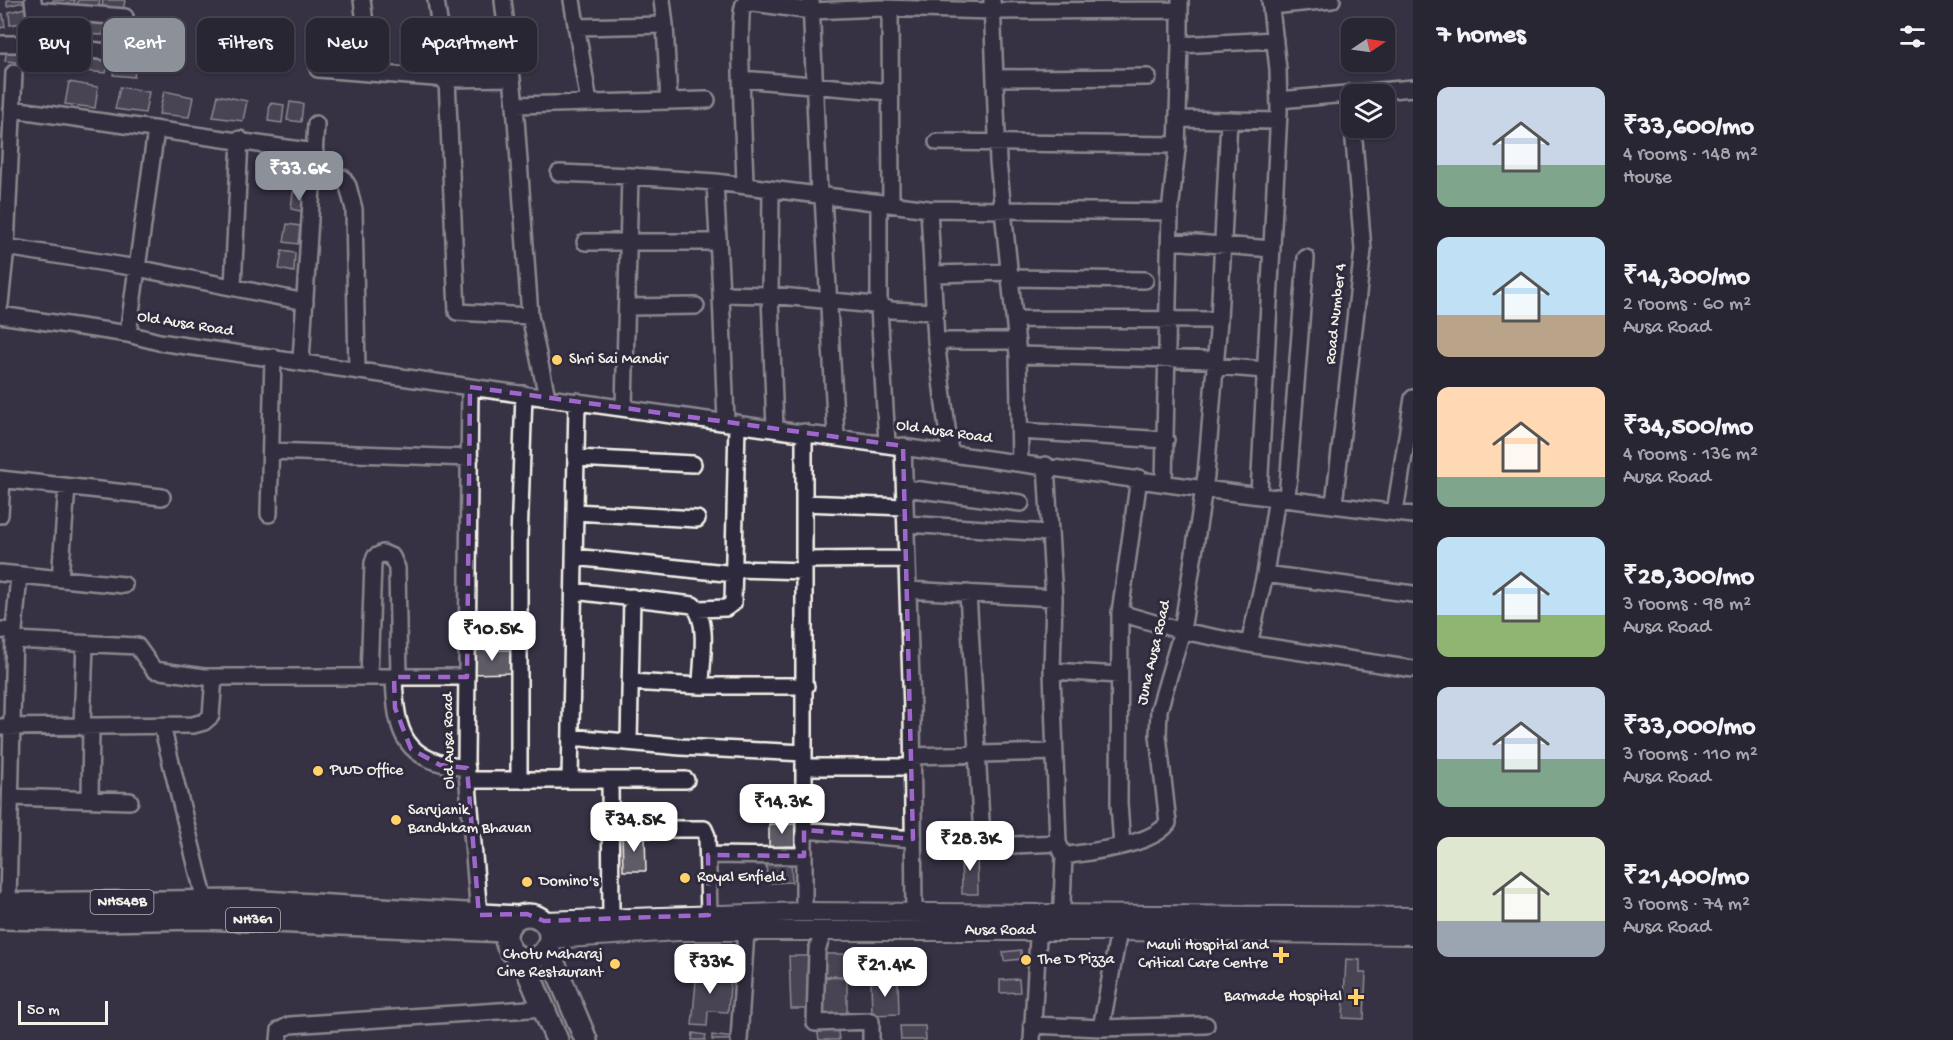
<!DOCTYPE html>
<meta charset="utf-8">
<style>
body{margin:0;font-family:"Gochi Hand",sans-serif;background:#312e3b;color:#f1f3f6;height:100vh;display:flex;flex-direction:column;font-size:22px;white-space:nowrap}
*{box-sizing:border-box;margin:0}
p{font-size:20px;color:#a5a5ac}
.icon{flex:none;width:33px;height:33px;fill:none;stroke:currentColor;stroke-width:2;stroke-linecap:round;stroke-linejoin:round}
.map{position:relative;flex:1;overflow:hidden}
.drawer{display:flex;flex-direction:column;background:#292633;width:540px}
.drawer>*{flex:none}
.banner{position:absolute;left:18px;top:18px;width:570px;height:54px;display:flex;gap:12px}
.needle{width:39px;rotate:77deg}
.tools{position:absolute;left:1341px;top:18px;display:grid;gap:12px}
.tools a{display:grid;place-items:center;width:54px;height:54px;border-radius:12px;background:#292633;box-shadow:0 2px 4px #0004,0 0 0 2px #45434e;font-size:30px}
.scale{position:absolute;left:18px;bottom:15px;width:90px;box-sizing:border-box;padding-left:6px;border:3px solid #f4f1e8;border-top:0;font-size:16px;line-height:21px;white-space:nowrap;color:#f4f1e8;-webkit-text-stroke:4px #2f2a3d;paint-order:stroke}
.price{position:absolute;translate:-50% -51px;padding:0 14px;border-radius:12px;background:#fff;color:#222;font-size:20px;line-height:39px;filter:drop-shadow(0 2px 3px #0008)}
.price::after{content:'';position:absolute;left:50%;top:36px;width:18px;height:14px;margin-left:-9px;background:inherit;clip-path:polygon(0 0,100% 0,50% 100%)}
.price.on{background:#8c9099;color:#fff}
ul{padding:0;list-style:none}
li{display:flex;align-items:center;gap:18px;height:150px;padding:0 24px}
li span{display:grid;place-items:center;flex:none;width:168px;height:120px;border-radius:12px;color:#555}
li>.icon{margin-inline-start:auto}
span .icon{width:72px;height:72px;fill:#fffc;stroke-width:1}
li b{font-size:26px}
h2{display:flex;justify-content:space-between;align-items:center;height:72px;padding:0 24px;font-size:26px}
.chip{padding:0 21px;border-radius:12px;background:#292633;box-shadow:0 2px 4px #0004,0 0 0 2px #45434e;font-size:21px;line-height:54px}
.chip.on{background:#8c9099;color:#fff}
main{display:flex;flex:1;min-height:0}
.map>svg:first-child{display:block}
.building{fill:#5f5c67;stroke:#f4f1e8;stroke-width:1.5}
.lines{fill:none;stroke-linecap:round;stroke-linejoin:round}
.minor-casing{stroke:#f4f1e8;stroke-width:20}
.major-casing{stroke:#f4f1e8;stroke-width:22}
.highway-casing{stroke:#f4f1e8;stroke-width:26}
.minor{stroke:#2f2a3d;stroke-width:15}
.major{stroke:#2f2a3d;stroke-width:18}
.highway{stroke:#2f2a3d;stroke-width:21}
.marked{fill:none;stroke:#9f67cb;stroke-width:4.5;stroke-dasharray:12 8;stroke-linejoin:round}
.poi-dot{fill:#ffd166;stroke:#2f2a3d;stroke-width:2}
.labels{text-anchor:middle;dominant-baseline:central;stroke-width:6;stroke-linejoin:round;paint-order:stroke}
.shield{fill:#2f2a3d;stroke:#b9b5b5;stroke-width:1.5}
.shield-label{font-size:15px;font-weight:bold;fill:#f4f1e8}
.street-label{font-size:16px;fill:#f4f1e8;stroke:#2f2a3d}
.poi-label{font-size:16px;fill:#f4f1e8;stroke:#2f2a3d;text-anchor:start}
</style>
<main>
<div class="map">
<svg width="1413" height="1040" viewBox="0 0 1413 1040">
<rect width="100%" height="100%" fill="#373244"/>
<filter id="ink" filterUnits="userSpaceOnUse"><feTurbulence type="fractalNoise" baseFrequency=".0167" numOctaves="2"/><feDisplacementMap in="SourceGraphic" scale="12" xChannelSelector="R" yChannelSelector="G"/><feConvolveMatrix kernelMatrix="1 2 1 2 8 2 1 2 1" color-interpolation-filters="sRGB"/></filter>
<g filter="url(#ink)">
<path class="building" d="M7 0H28V1L7 6Z
M53 0H75L74 5 53 3Z
M78 0H100L98 10 77 8Z
M103 0H125L123 11 102 9Z
M29 7 31 21 10 25 9 12Z
M0 14H3L5 27 0 28Z
M58 19 80 22 78 35 56 33Z
M84 20 106 23 103 35 82 34Z
M109 23 131 27 128 39 107 38Z
M7 47 28 50 26 63 5 61Z
M35 49 57 52 55 65 33 63Z
M61 53 83 56 80 68 59 66Z
M87 57 109 60 106 73 85 71Z
M115 61 136 65 134 77 113 75Z
M69 82 98 87 95 108 65 104Z
M120 87 149 92 145 113 115 109Z
M164 91 193 97 189 117 159 114Z
M218 95 247 101 243 121 213 117Z
M290 102 303 104 301 122 287 120Z
M270 103 284 105 282 123 268 121Z
M291 166 305 168 303 186 289 183Z
M293 192 307 194 305 212 291 209Z
M287 224 300 226 298 244 284 242Z
M282 251 295 253 294 272 279 269Z
M468 650H515V673L469 674Z
M769 824H795V846L769 847Z
M622 835H645L646 871H623Z
M961 849H977L978 894H962Z
M791 858 792 882 767 883 766 859Z
M1021 950V959L1004 961 1003 952Z
M822 954H850V976H822Z
M789 956H809L811 1009H791Z
M1346 959 1360 960V973H1366L1364 1019 1343 1018Z
M697 970 731 974 728 1012 708 1011 707 1026 692 1025Z
M819 977 847 978V1015H819Z
M1019 979 1020 992 1000 993V980Z
M898 980 899 1014 872 1015 871 981Z
M837 1025 839 1040H819L817 1029Z
M900 1026H925L926 1040H901Z
M693 1033 706 1035 705 1040H692Z
M712 1035 734 1038 733 1040H712Z"/>
<g class="lines">
<defs>
<path id="minor" d="M33 0 38 44
M362 0 372 73
M436 0 447 79 457 312 530 316
M503 0 515 105 530 316 547 397
M572 0 589 103
M811 0 819 195
M992 0 998 162 1018 355 1020 463
M1180 0V45
M1271 6 1332 0
M890 9 891 204
M34 10 125 17
M665 25 669 101
M576 27 665 25 662 0
M0 44H38L125 54
M318 69 447 79 511 78
M995 78 1148 77
M742 79 890 92
M1350 93 1352 108
M1279 100 1413 88
M515 105 707 100
M12 109 315 152
M1178 119 1278 121
M937 142 1177 145
M559 173 630 176
M315 174 343 178 348 186 354 209 357 370
M715 182 721 294 770 295 875 305 891 310 936 312
M745 186C745 161 736 15 744 4L754 3 811 11 881 8 993 11 1180 10
M771 189 770 295 775 428
M823 196 836 436
M879 203V308L887 443
M929 209 1170 212 1177 149 1180 45 1275 40
M1170 241 1272 249
M585 242H718
M6 247 137 268 305 302
M933 274 1010 272
M1010 278 1145 280
M233 287 240 139
M721 294 726 421
M0 304 6 247 14 73
M628 307 696 306
M0 315 128 334 159 342 470 387 466 761 479 915
M1015 319 1219 320
M128 334 156 130
M936 341H1017
M1018 355 1216 360
M301 360 316 124
M1216 366 1265 370
M470 387 1204 489 1413 515
M624 407 630 176 715 182 929 209 936 341 950 452
M1020 431 1166 440
M903 446 912 710 914 912
M271 451 470 458
M576 458 693 464
M1046 465 1054 598 1052 671 1058 843 1064 856 1061 926
M0 479 162 497
M1164 482 1170 212
M905 488 1021 503
M1259 494 1279 112 1278 69 1270 0
M1287 498 1306 258
M804 503 905 507
M1334 504 1363 250 1353 128
M575 512 697 519
M1395 512 1413 398
M269 514 273 357
M0 515 2 479
M906 524 1050 533
M574 557 735 574
M804 560 907 559
M735 569 804 571
M0 573 124 585
M1265 574 1277 497
M60 579 67 487
M908 590 1054 598
M574 591 693 605C710 622 701 663 701 686
M968 593 982 838 985 844 991 846 1058 843
M1413 594 1265 574 1249 644 1413 669
M697 609 726 608 733 603 737 423
M1120 613 1182 631 1249 644
M0 630 14 631 8 903
M14 631 19 575
M14 640 137 646 154 670 204 677H467
M1052 671 1120 675
M369 677 373 563 375 557 383 553 392 557 397 568 399 677
M394 677C396 736 404 761 467 768
M630 682 701 686H806
M162 726 205 901
M0 727 193 725 204 722 211 716 214 677
M82 727 85 644
M571 737 681 747 804 753
M629 742 632 597
M913 756 1054 752
M804 767H913
M468 780H686
M519 780V540L524 394
M570 780 577 401
M610 780 611 918
M11 797 130 801
M90 799 91 727
M611 829H704L707 836 709 915
M804 830 913 839
M1122 846 1119 803 1120 613 1139 478
M708 855 804 856
M1064 856C1092 851 1151 846 1168 823L1158 735 1159 710 1182 631 1206 475 1219 320 1229 120
M804 912V432
M824 931 817 950 815 1023 871 1021V1040
M1032 1025 1101 1028 1119 931
M1101 1028 1206 1025
M279 1040 280 1030 290 1025 544 1008
M739 1040 746 931
M1032 1040 1039 921"/>
<path id="major" d="M544 921 804 912 1413 917
M550 939 678 931H1119L1413 935"/>
<path id="highway" d="M0 904 245 901 518 917
M506 937a22 22 0 1 1 44 0a22 22 0 1 1-44 0Z
M0 918 104 920 202 918 506 931
M548 949 586 1040
M523 960 557 1040"/>
</defs>
<use href="#minor" class="minor-casing"/>
<use href="#major" class="major-casing"/>
<use href="#highway" class="highway-casing"/>
<use href="#minor" class="minor"/>
<use href="#major" class="major"/>
<use href="#highway" class="highway"/>
</g>
</g>
<path d="M0 0H1413V1040H0ZM470 387 903 446 913 839 804 830V856L708 855 709 915 544 921 527 914 479 915 467 768 440 765 411 749 395 708 394 677H467Z" fill="#373244" fill-opacity=".55" fill-rule="evenodd"/>
<path class="marked" d="M470 387 903 446 913 839 804 830V856L708 855 709 915 544 921 527 914 479 915 467 768 440 765 411 749 395 708 394 677H467Z"/>
<g class="poi-dot">
<circle cx="557" cy="360" r="6"/>
<circle cx="318" cy="771" r="6"/>
<circle cx="396" cy="820" r="6"/>
<circle cx="685" cy="878" r="6"/>
<circle cx="527" cy="882" r="6"/>
<path d="M1278 946h6v6h6v6h-6v6h-6v-6h-6v-6h6z"/>
<circle cx="1026" cy="960" r="6"/>
<circle cx="615" cy="964" r="6"/>
<path d="M1353 988h6v6h6v6h-6v6h-6v-6h-6v-6h6z"/>
</g>
<g class="labels">
<g class="shield">
<rect x="90.5" y="890" width="63" height="24" rx="4.5"/>
<rect x="226" y="908" width="54" height="24" rx="4.5"/>
</g>
<g class="shield-label">
<text x="122" y="902">NH548B</text>
<text x="253" y="920">NH361</text>
</g>
<g class="street-label">
<text transform="translate(1337 314) rotate(-84)">Road Number 4</text>
<text transform="translate(185 325) rotate(9)">Old Ausa Road</text>
<text transform="translate(944 433) rotate(8)">Old Ausa Road</text>
<text transform="translate(1155 653) rotate(-77)">Juna Ausa Road</text>
<text transform="translate(450 741) rotate(-91)">Old Ausa Road</text>
<text x="1000" y="931">Ausa Road</text>
</g>
<g class="poi-label">
<text x="569" y="360">Shri Sai Mandir</text>
<text x="330" y="771">PWD Office</text>
<text x="408" y="811">Sarvjanik<tspan x="408" dy="18">Bandhkam Bhavan</tspan></text>
<text x="697" y="878">Royal Enfield</text>
<text x="539" y="882">Domino's</text>
<text x="1268" y="946" text-anchor="end">Mauli Hospital and<tspan x="1268" dy="18">Critical Care Centre</tspan></text>
<text x="603" y="955" text-anchor="end">Chotu Maharaj<tspan x="603" dy="18">Cine Restaurant</tspan></text>
<text x="1038" y="960">The D Pizza</text>
<text x="1342" y="997" text-anchor="end">Barmade Hospital</text>
</g>
</g>
</svg>
<div class="tools">
<a><svg class="needle" viewBox="-14 -14 28 28"><path d="M0-13l5 13h-10z" fill="#e53935"/><path d="M0 13l5-13h-10z" fill="#a5a5ac"/></svg></a>
<a><svg class="icon" aria-label="layers" viewBox="0 0 24 24"><path d="M12 4l9 5-9 5-9-5zM3 14l9 5 9-5"/></svg></a>
</div>
<div class="scale">50 m</div>
<b class="price on" style="left:299px;top:202px">₹33.6K</b>
<b class="price" style="left:492px;top:662px">₹10.5K</b>
<b class="price" style="left:782px;top:835px">₹14.3K</b>
<b class="price" style="left:634px;top:853px">₹34.5K</b>
<b class="price" style="left:970px;top:872px">₹28.3K</b>
<b class="price" style="left:710px;top:995px">₹33K</b>
<b class="price" style="left:885px;top:998px">₹21.4K</b>
<div class="banner">
<a class="chip">Buy</a>
<a class="chip on">Rent</a>
<a class="chip">Filters</a>
<a class="chip">New</a>
<a class="chip">Apartment</a>
</div>
</div>
<section class="drawer">
<h2>7 homes<svg class="icon" aria-label="filters" viewBox="0 0 24 24"><path d="M4 7h16M4 17h16"/><circle cx="9" cy="7" r="2"/><circle cx="15" cy="17" r="2"/></svg></h2>
<ul>
<li><span style="background:linear-gradient(#c9d6e8 65%,#7fa58c 0)"><svg class="icon" aria-label="home" viewBox="0 0 24 24"><path d="M3 11l9-7 9 7M6 9v11h12V9"/></svg></span><div><b>₹33,600/mo</b><p>4 rooms · 148 m²</p><p>House</p></div></li>
<li><span style="background:linear-gradient(#bfe0f5 65%,#b9a48a 0)"><svg class="icon" aria-label="home" viewBox="0 0 24 24"><path d="M3 11l9-7 9 7M6 9v11h12V9"/></svg></span><div><b>₹14,300/mo</b><p>2 rooms · 60 m²</p><p>Ausa Road</p></div></li>
<li><span style="background:linear-gradient(#ffd9b3 75%,#7fa58c 0)"><svg class="icon" aria-label="home" viewBox="0 0 24 24"><path d="M3 11l9-7 9 7M6 9v11h12V9"/></svg></span><div><b>₹34,500/mo</b><p>4 rooms · 136 m²</p><p>Ausa Road</p></div></li>
<li><span style="background:linear-gradient(#bfe0f5 65%,#8fb573 0)"><svg class="icon" aria-label="home" viewBox="0 0 24 24"><path d="M3 11l9-7 9 7M6 9v11h12V9"/></svg></span><div><b>₹28,300/mo</b><p>3 rooms · 98 m²</p><p>Ausa Road</p></div></li>
<li><span style="background:linear-gradient(#c9d6e8 60%,#7fa58c 0)"><svg class="icon" aria-label="home" viewBox="0 0 24 24"><path d="M3 11l9-7 9 7M6 9v11h12V9"/></svg></span><div><b>₹33,000/mo</b><p>3 rooms · 110 m²</p><p>Ausa Road</p></div></li>
<li><span style="background:linear-gradient(#dfe7d0 70%,#9aa5b1 0)"><svg class="icon" aria-label="home" viewBox="0 0 24 24"><path d="M3 11l9-7 9 7M6 9v11h12V9"/></svg></span><div><b>₹21,400/mo</b><p>3 rooms · 74 m²</p><p>Ausa Road</p></div></li>
</ul>
</section>
</main>
